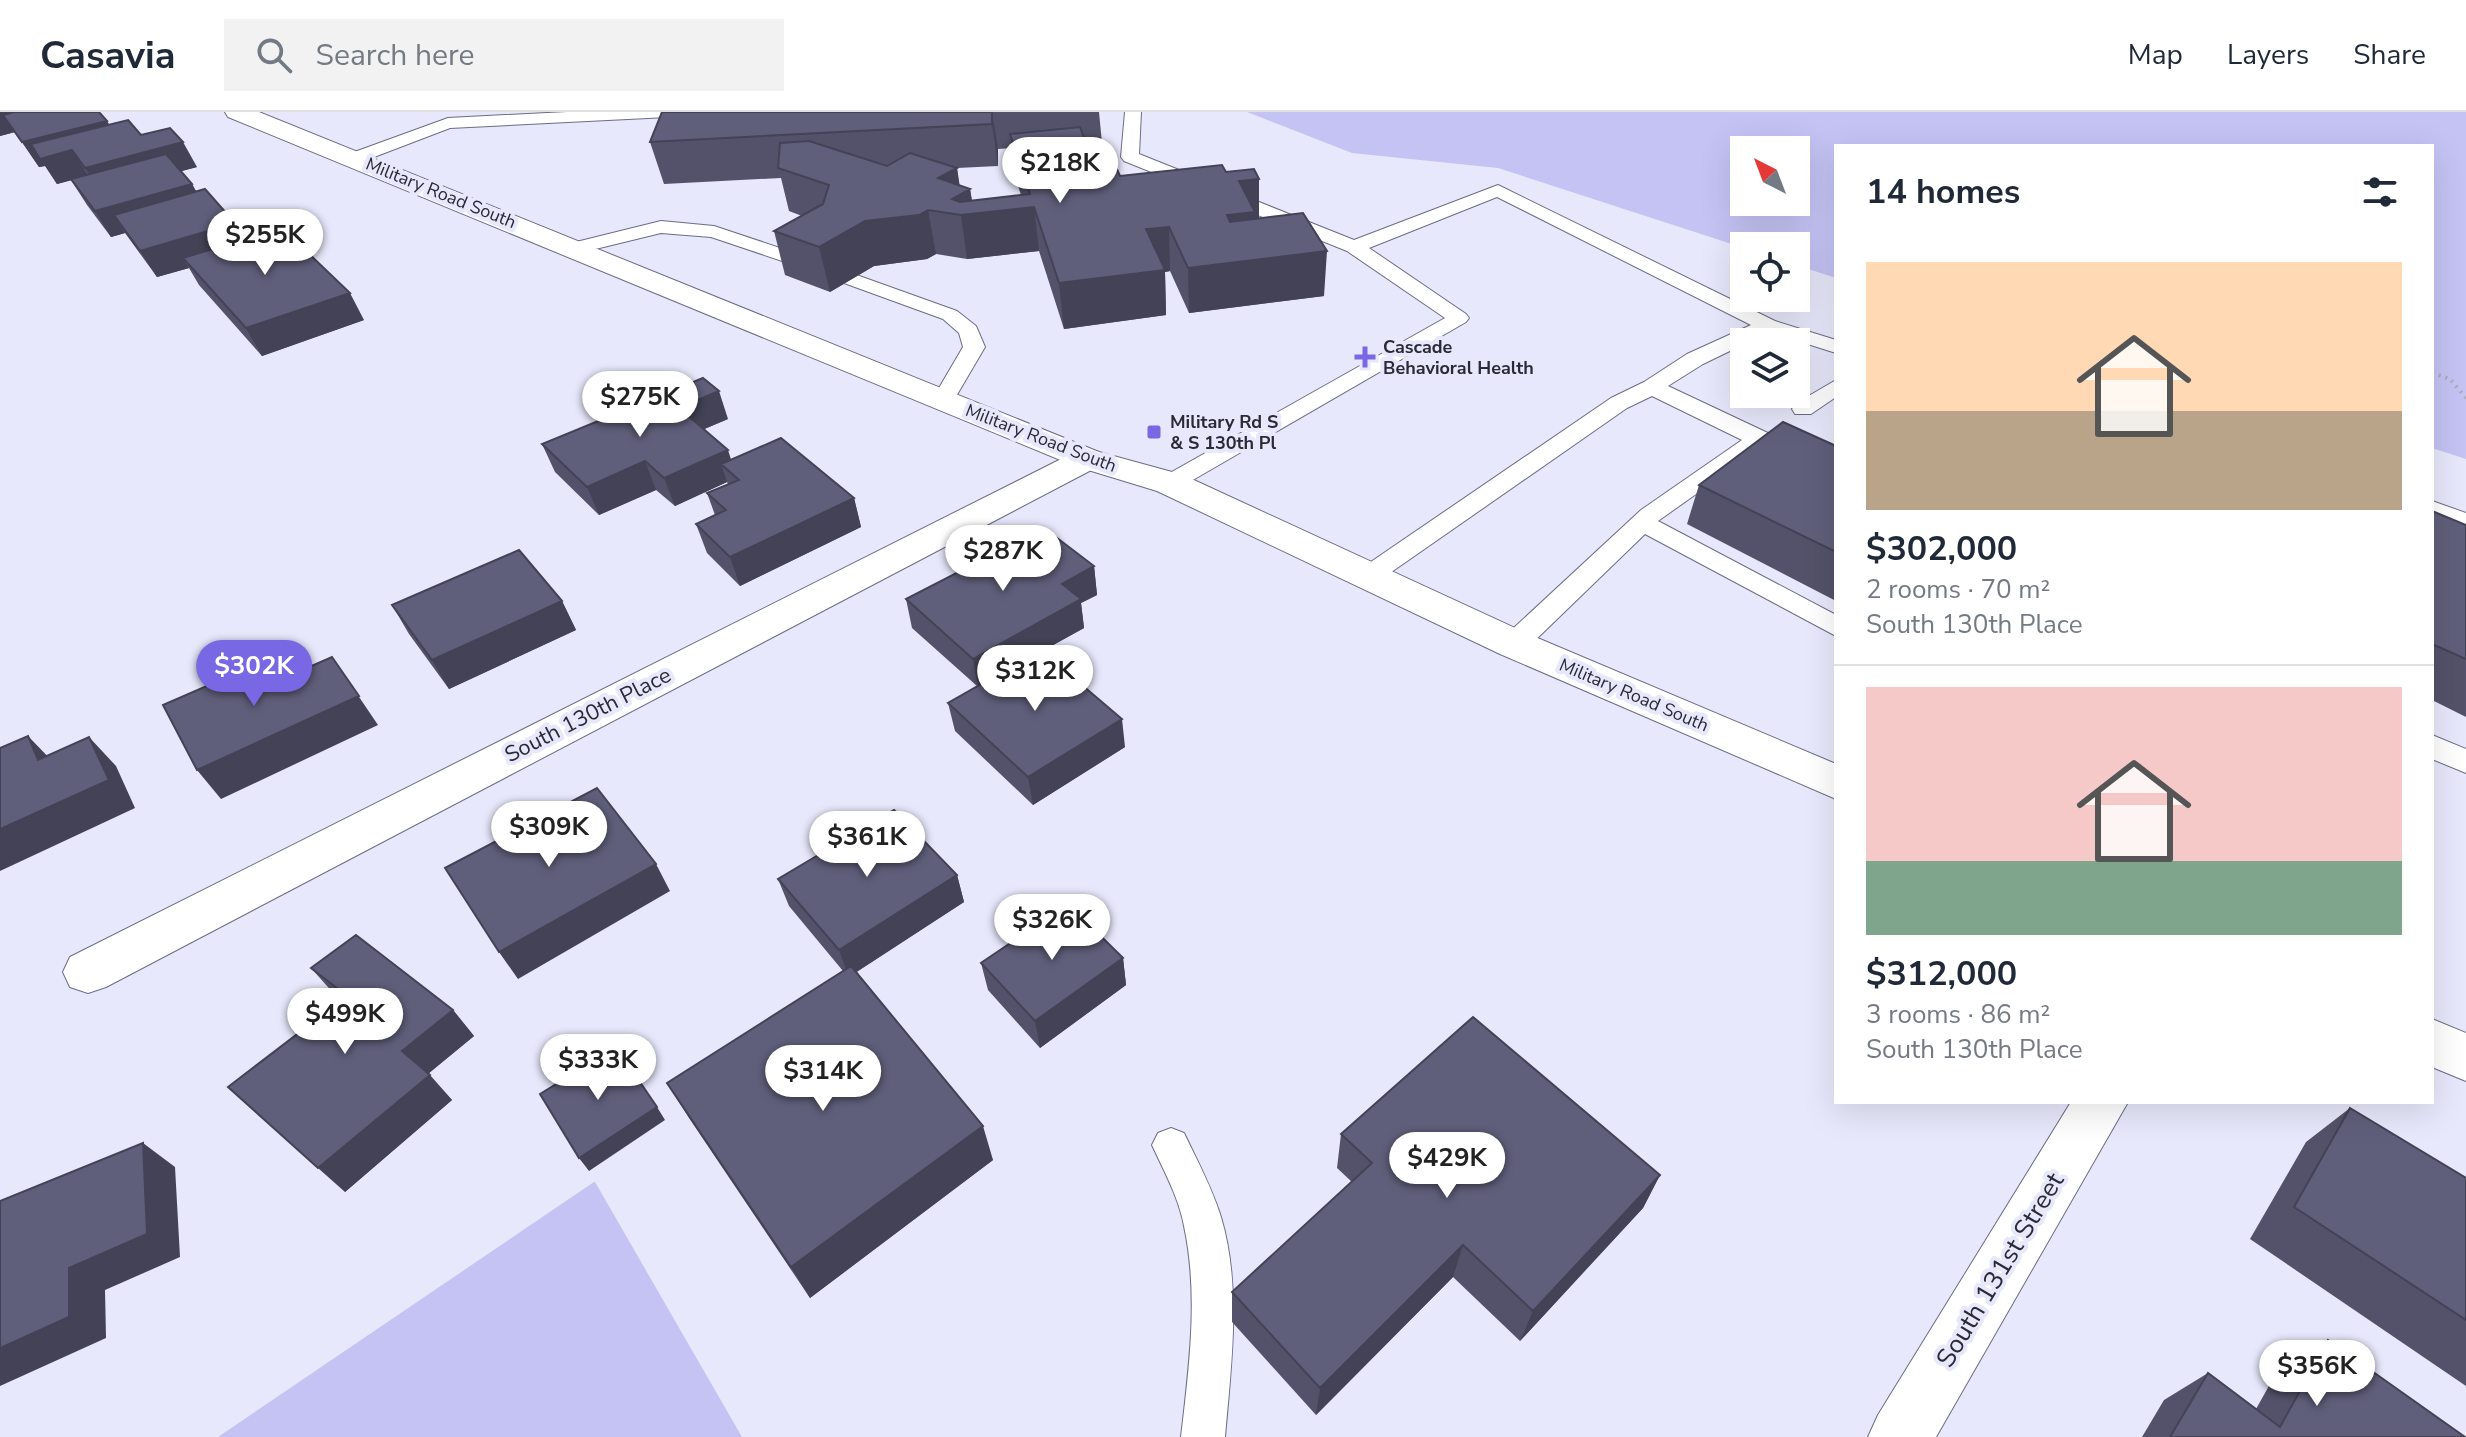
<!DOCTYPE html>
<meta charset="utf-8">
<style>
body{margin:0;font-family:"Nunito Sans",sans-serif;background:#f2f2f3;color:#1f2937;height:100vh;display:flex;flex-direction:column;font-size:30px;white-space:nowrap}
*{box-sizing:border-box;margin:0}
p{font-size:26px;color:#747a83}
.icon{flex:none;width:44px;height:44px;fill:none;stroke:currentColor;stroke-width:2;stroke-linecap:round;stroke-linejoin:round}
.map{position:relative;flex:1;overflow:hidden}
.panel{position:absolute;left:1834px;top:32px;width:600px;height:960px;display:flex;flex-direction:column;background:#fff;border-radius:0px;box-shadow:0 8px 32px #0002}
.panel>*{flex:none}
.needle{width:52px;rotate:318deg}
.buttons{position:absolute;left:1730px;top:24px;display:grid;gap:16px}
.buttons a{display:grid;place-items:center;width:80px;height:80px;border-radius:0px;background:#fff;box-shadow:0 8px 32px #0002;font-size:40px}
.price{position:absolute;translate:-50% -68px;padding:0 18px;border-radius:28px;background:#fff;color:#222;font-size:26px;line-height:52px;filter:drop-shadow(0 2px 4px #0008)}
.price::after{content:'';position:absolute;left:50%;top:48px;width:24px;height:18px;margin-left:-12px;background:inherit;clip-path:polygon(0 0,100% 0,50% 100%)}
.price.current{background:#7868e3;color:#fff}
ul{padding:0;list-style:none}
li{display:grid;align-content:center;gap:16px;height:424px;padding:0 32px}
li+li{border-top:2px solid #e0e1e3}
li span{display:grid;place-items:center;height:248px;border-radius:0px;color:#555}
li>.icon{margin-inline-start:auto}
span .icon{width:144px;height:144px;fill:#fffc;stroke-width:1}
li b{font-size:34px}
h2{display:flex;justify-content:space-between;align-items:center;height:96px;padding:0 32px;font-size:34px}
header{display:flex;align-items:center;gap:48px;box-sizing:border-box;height:112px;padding:0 40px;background:#fff;border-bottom:2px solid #e0e1e3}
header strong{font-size:38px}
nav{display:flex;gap:44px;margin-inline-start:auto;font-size:28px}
.search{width:560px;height:72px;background:#f2f2f3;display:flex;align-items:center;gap:20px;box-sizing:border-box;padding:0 28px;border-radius:0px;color:#747a83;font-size:30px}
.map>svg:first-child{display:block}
.green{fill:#c4c3f4;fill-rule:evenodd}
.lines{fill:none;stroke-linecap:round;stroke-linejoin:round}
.service-casing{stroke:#6c6c88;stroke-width:2}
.minor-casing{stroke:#6c6c88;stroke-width:2}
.tertiary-casing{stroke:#6c6c88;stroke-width:2}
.path{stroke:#abacbd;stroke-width:4;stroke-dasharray:2 5;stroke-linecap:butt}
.service{fill:#fff;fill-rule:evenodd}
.minor{fill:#fff;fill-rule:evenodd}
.tertiary{fill:#fff;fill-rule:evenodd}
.wall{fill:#53526a;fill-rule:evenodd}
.shaded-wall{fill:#434256}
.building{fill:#605f7b;stroke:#434256;stroke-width:2}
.poi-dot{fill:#7868e3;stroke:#e7e8fb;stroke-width:3}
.labels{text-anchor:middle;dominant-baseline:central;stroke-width:8;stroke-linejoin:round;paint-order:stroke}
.far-street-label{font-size:18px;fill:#2a2a36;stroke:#e7e8fb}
.far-poi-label{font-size:18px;font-weight:bold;fill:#2a2a36;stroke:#e7e8fb;text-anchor:start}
.street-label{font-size:22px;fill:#2a2a36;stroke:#e7e8fb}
.near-street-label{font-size:26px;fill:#2a2a36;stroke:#e7e8fb}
</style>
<header>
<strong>Casavia</strong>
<div class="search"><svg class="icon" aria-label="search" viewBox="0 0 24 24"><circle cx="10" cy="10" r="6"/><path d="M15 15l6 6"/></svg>Search here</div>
<nav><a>Map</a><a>Layers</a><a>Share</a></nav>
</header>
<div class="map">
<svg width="2466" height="1325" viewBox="0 0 2466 1325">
<rect width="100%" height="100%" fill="#e7e8fb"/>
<path class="green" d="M1247 0H2466V347L2432 336V34H1836V166L1796 153V134L1744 136 1498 56 1352 41ZM1744 38H1796V90H1744Z
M595 1070 742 1325H218L594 1070Z"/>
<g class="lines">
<defs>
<path id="service" d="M567 0H676L668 5 450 16 361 50H349L346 46 349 42 448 6Z
M1125 0H1141L1139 42 1354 128 1498 73 1775 209 1836 228V241L1769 220 1703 252 1668 274 1836 353V369L1761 336 1658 409 1836 503V524L1645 422 1524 539 1514 541 1504 539 1500 532 1504 525 1641 398 1742 328 1652 284 1627 296 1377 470 1368 472 1359 470 1355 464 1359 458 1611 286 1644 270 1687 242 1751 213 1497 85 1369 136 1466 202 1469 206 1466 210 1179 376H1161L1158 371 1161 366 1445 206 1347 139 1124 49 1121 45Z
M661 109 714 114 813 147 816 151 806 157 711 125 661 121 575 142 565 136 568 132Z
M851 161 957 199 976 214 985 235 951 293 943 295 932 288 963 235 959 221 943 207 844 171 841 167Z
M1836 268V285L1811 302H1795L1792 297 1795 292Z
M2432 389 2466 401V418L2432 406Z
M2432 623 2466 637V661L2432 647Z
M1171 1016 1184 1021C1197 1048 1212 1076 1221 1105 1242 1175 1231 1254 1225 1325H1181C1189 1256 1199 1183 1184 1114 1179 1086 1164 1059 1152 1033L1158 1021Z"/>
<path id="minor" d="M1087 337 1099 340 1104 347 1099 354 106 875 88 881 70 875 63 860 70 845 1075 340Z
M2071 990H2128L1936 1325H1868L1878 1303Z"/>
<path id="tertiary" d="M225 0H259L1099 340 1183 363 1528 522 1836 652V687L1500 542 1157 379 1075 354 228 5Z
M2432 907 2466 921V969L2432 955Z"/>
</defs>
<use href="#service" class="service-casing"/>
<use href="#minor" class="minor-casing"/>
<use href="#tertiary" class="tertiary-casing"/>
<path class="path" d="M2432 261 2450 267 2466 286"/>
<use href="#service" class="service"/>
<use href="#minor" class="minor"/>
<use href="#tertiary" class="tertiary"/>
</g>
<path class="wall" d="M0 0 107 9 109 13 141 23 197 55 181 59 192 72 196 80 235 111 244 128 364 208 262 244 199 173 189 156 157 165 125 121 111 125 87 93 71 68 57 72 45 54 39 55 15 20 0 24Z
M662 0H1099L1102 31 1086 32 1089 39 1120 64 1226 60 1259 67V107L1324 184 1189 201 1170 159 1165 160 1166 203 1064 217 1039 139 967 147 936 142 927 147 874 154 830 180 785 163 774 119 802 104 789 99 781 66 664 72 650 30ZM1012 36 1015 65 1021 83 972 89 970 77 959 73 957 56 998 54V37Z
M728 307 704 317 731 348 854 386 861 415 740 474 707 441 696 412 715 403 707 381 728 372 727 370 675 394 656 378 599 403 555 360 542 332Z
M1836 334V489L1687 412 1699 373Z
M2432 399 2466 413V605L2432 588Z
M1094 454 1097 483 1081 491 1084 516 1042 539 1125 635 1033 693 955 619 948 591 977 574 912 516 906 487Z
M562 489 576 518 449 577 409 522 392 493Z
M957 763 964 790 856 860 993 1048 810 1186 689 1006 667 971 843 859 789 794 778 767Z
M1123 846 1126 873 1040 936 988 878 981 851Z
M311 856 453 898 474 924 428 962 452 988 345 1080 342 888 335 883Z
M2350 996 2466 1066V1274L2250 1127 2306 1030Z
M1341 1022 1660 1063 1643 1096 1520 1229 1453 1165 1316 1303 1232 1210V1180L1352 1070 1337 1056Z
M2328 1228 2465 1325H2142L2164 1288 2208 1261 2256 1297 2279 1256Z"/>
<path class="shaded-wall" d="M0 0H53L15 20 0 24Z
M992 0 998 37V54L992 12Z
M107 9 122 34 72 38 88 64 57 72 31 32 45 54 39 55 22 30Z
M183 30 197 55 101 81 85 56Z
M957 56 961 82 970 77 974 102 1034 95 1039 139 967 147 961 103 938 66Z
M1259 67V110L1227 147V103L1239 69Z
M192 72 207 98 114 103 125 121 111 125 95 99Z
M928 98 936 142 927 147 874 154 830 180 819 135 865 109Z
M235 111 250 138 183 146 189 156 157 165 140 139Z
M1169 115 1170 159 1165 160 1166 203 1064 217 1059 171 1146 117Z
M1327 139 1324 184 1189 201 1188 156Z
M350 181 364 208 262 244 246 216Z
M719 279 728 307 688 324 679 296Z
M728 338 737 366 721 352 727 370 675 394 664 366Z
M645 349 656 378 599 403 587 375Z
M854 386 861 415 740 474 730 445Z
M1094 454 1097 483 1081 491 1084 516 978 575 973 547 1062 472Z
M562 489 576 518 449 577 432 548Z
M332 545 378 613 221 687 197 658Z
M1122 607 1125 635 1033 693 1028 665Z
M28 624 55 652 38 648Z
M89 625 116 654 135 696 0 759V717Z
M656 752 670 779 518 867 499 840Z
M957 763 964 790 849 865 839 838Z
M1123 846 1126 873 1040 936 1035 909Z
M453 898 474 924 424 965 402 939Z
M430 963 452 988 345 1080 318 1056Z
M657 995 665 1008 589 1059 579 1046Z
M983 1014 993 1048 810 1186 791 1155Z
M143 1031 175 1055 180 1145 105 1178 106 1226 0 1274V1236L69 1156Z
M1660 1063 1643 1096 1520 1229 1533 1199Z
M1463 1133 1453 1165 1316 1303 1320 1276Z"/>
<path class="building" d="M14 0H99L107 9 22 30 3 3Z
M662 0H992V12L650 30Z
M128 8 141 23 170 16 183 30 85 56 72 38 40 47 31 32Z
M1080 15 1089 39 1108 37 1120 64 1222 53 1226 60 1254 57 1259 67 1239 69 1255 100 1227 103 1230 110 1303 101 1327 139 1188 156 1169 115 1146 117 1165 158 1059 171 1034 95 961 103 928 98 919 103 865 109 819 135 774 119 823 92 829 73 778 56 780 31 809 29 887 54 910 41 957 56 938 66 970 77 952 87 960 90 1030 82 1010 22Z
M166 42 192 72 95 99 71 67Z
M205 77 235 111 140 139 114 103Z
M282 116 350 181 246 216 183 146Z
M703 266 719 279 679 296 728 338 664 366 645 349 587 375 542 332Z
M1783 310 1836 334V440L1699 373Z
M781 326 854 386 730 445 696 412 726 398 707 381 739 368 721 352Z
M2432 399 2466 413V547L2432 532Z
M1044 416 1094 454 1062 472 1081 487 973 547 906 487Z
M519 438 562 489 432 548 392 493Z
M1041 538 1122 607 1028 665 948 591Z
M332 545 359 584 197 658 163 593 262 550 275 570Z
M28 624 38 648 89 625 109 668 0 717V636Z
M597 676 656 752 499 840 445 756Z
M894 698 957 763 839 838 778 767Z
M1068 792 1123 846 1035 909 981 851Z
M356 823 453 898 402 939 430 963 318 1056 228 975 347 884 311 856Z
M851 854 983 1014 791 1155 667 971Z
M1473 905 1660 1063 1533 1199 1463 1133 1320 1276 1232 1180 1372 1051 1341 1022Z
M616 935 657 995 579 1046 540 982Z
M2350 996 2466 1066V1208L2294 1095Z
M143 1031 147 1122 69 1156V1205L0 1236V1089Z
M2328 1228 2465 1325H2170L2208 1261 2280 1315Z"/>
<g class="poi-dot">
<path d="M1361 233h8v8h8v8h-8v8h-8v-8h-8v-8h8z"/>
<rect x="1146" y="312" width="16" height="16" rx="4"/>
</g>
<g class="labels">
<g class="far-street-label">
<text transform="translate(441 81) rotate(22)">Military Road South</text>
<text transform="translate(1041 326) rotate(21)">Military Road South</text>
<text transform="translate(1634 583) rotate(23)">Military Road South</text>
</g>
<g class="far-poi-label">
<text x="1383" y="235">Cascade<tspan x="1383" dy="21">Behavioral Health</tspan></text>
<text x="1170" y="310">Military Rd S<tspan x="1170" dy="21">&amp; S 130th Pl</tspan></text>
</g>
<g class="street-label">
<text transform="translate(588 603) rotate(-27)">South 130th Place</text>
</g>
<g class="near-street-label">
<text transform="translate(2000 1158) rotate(-59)">South 131st Street</text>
</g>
</g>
</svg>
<div class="buttons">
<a><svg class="needle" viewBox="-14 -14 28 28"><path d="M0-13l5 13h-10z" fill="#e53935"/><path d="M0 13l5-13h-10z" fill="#747a83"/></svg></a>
<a><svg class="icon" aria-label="locate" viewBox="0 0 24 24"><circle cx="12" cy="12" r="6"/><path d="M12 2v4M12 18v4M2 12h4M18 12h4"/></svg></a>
<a><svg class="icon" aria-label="layers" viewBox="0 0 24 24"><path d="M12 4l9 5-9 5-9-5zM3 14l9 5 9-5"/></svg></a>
</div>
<b class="price" style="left:1060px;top:93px">$218K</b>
<b class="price" style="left:265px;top:165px">$255K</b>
<b class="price" style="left:640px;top:327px">$275K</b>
<b class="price" style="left:1003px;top:481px">$287K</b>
<b class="price current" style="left:254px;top:596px">$302K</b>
<b class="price" style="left:1035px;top:601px">$312K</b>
<b class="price" style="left:549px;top:757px">$309K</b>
<b class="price" style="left:867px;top:767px">$361K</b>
<b class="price" style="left:1052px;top:850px">$326K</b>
<b class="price" style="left:345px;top:944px">$499K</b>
<b class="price" style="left:598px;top:990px">$333K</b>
<b class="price" style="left:823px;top:1001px">$314K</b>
<b class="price" style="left:1447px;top:1088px">$429K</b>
<b class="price" style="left:2317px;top:1296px">$356K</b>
<section class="panel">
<h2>14 homes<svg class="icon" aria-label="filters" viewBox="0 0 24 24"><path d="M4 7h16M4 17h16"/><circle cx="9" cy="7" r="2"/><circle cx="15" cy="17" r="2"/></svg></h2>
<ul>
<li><span style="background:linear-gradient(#ffd9b3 60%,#b9a48a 0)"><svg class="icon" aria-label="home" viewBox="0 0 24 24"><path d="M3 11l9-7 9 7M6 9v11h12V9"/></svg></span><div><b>$302,000</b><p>2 rooms · 70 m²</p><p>South 130th Place</p></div></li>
<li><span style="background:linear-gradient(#f6c9c9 70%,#7fa58c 0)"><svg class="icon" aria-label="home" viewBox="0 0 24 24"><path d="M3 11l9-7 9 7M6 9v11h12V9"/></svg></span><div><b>$312,000</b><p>3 rooms · 86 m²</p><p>South 130th Place</p></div></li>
</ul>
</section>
</div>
